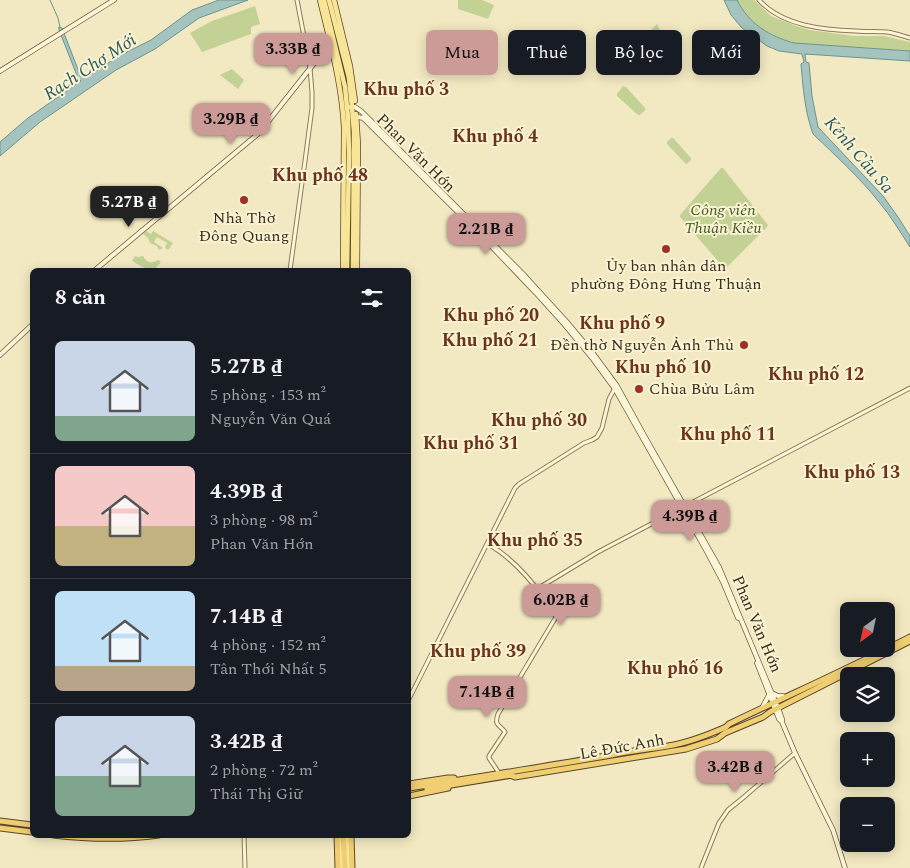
<!DOCTYPE html>
<html lang="vi">
<meta charset="utf-8">
<style>
body{margin:0;font-family:Spectral,serif;background:#20242c;color:#f1f3f6;height:100vh;display:flex;flex-direction:column;font-size:19px;white-space:nowrap}
*{box-sizing:border-box;margin:0}
p{font-size:16px;color:#9ea1a6}
.icon{flex:none;width:28px;height:28px;fill:none;stroke:currentColor;stroke-width:2;stroke-linecap:round;stroke-linejoin:round}
.map{position:relative;flex:1;overflow:hidden}
.panel{position:absolute;left:30px;top:268px;width:381px;height:570px;display:flex;flex-direction:column;background:#171b24;border-radius:8px;box-shadow:0 2px 12px #0003}
.panel>*{flex:none}
.hud{position:absolute;left:426px;top:30px;width:409px;height:45px;display:flex;gap:10px}
.needle{width:32px;rotate:213deg}
.controls{position:absolute;left:840px;top:602px;display:grid;gap:10px}
.controls a{display:grid;place-items:center;width:55px;height:55px;border-radius:8px;background:#171b24;box-shadow:0 2px 12px #0003;font-size:25px}
.price{position:absolute;translate:-50% -42px;padding:0 11px;border-radius:10px;background:#cd9b97;color:#111;font-size:16px;line-height:32px;filter:drop-shadow(0 1px 2px #0008)}
.price::after{content:'';position:absolute;left:50%;top:30px;width:15px;height:11px;margin-left:-8px;background:inherit;clip-path:polygon(0 0,100% 0,50% 100%)}
.price.current{background:#222;color:#fff}
ul{padding:0;list-style:none}
li{display:flex;align-items:center;gap:15px;height:125px;padding:0 25px}
li+li{border-top:1px solid #363941}
li span{display:grid;place-items:center;flex:none;width:140px;height:100px;border-radius:8px;color:#555}
li>.icon{margin-inline-start:auto}
span .icon{width:60px;height:60px;fill:#fffc;stroke-width:1}
li b{font-size:21px}
h2{display:flex;justify-content:space-between;align-items:center;height:60px;padding:0 25px;font-size:21px}
.chip{padding:0 18px;border-radius:8px;background:#171b24;box-shadow:0 2px 12px #0003;font-size:18px;line-height:45px}
.chip.current{background:#cd9b97;color:#111}
.map>svg:first-child{display:block}
.green{fill:#c3d195}
.water{fill:#a5c4bf;stroke:#6b948e}
.lines{fill:none;stroke-linecap:round;stroke-linejoin:round}
.stream{stroke:#6b948e;stroke-width:1}
.tertiary-casing{stroke:#8e7b57;stroke-width:5}
.secondary-casing{stroke:#705c3b;stroke-width:5.5}
.primary-casing{stroke:#5b482c;stroke-width:6}
.trunk-casing{stroke:#5b482c;stroke-width:7}
.tertiary{stroke:#fcf5d7;stroke-width:3}
.secondary{stroke:#fcf5d7;stroke-width:4}
.primary{stroke:#f8e597;stroke-width:4.5}
.trunk{stroke:#f0ce72;stroke-width:5}
.poi-dot{fill:#a23022;stroke:#f9f2d3;stroke-width:2}
.labels{text-anchor:middle;dominant-baseline:central;stroke-width:4;stroke-linejoin:round;paint-order:stroke}
.street-label{font-size:16px;fill:#3c301d;stroke:#f9f2d3}
.park-label{font-size:16px;font-style:italic;fill:#455b22;stroke:#f9f2d3}
.poi-label{font-size:16px;fill:#3c301d;stroke:#f9f2d3}
.water-label{font-size:18px;font-style:italic;fill:#2b5b5d;stroke:#f9f2d3}
.neighbourhood-label{font-size:18px;font-weight:bold;fill:#6d3418;stroke:#f9f2d3}
</style>
<div class="map">
<svg width="910" height="868" viewBox="0 0 910 868">
<rect width="100%" height="100%" fill="#f2e9c2"/>
<path class="green" d="M458 0H482L494 5 488 19 458 9Z
M737 0H754L771 16 796 26 810 30 853 36H884L910 42V51L794 43C769 36 749 24 737 0Z
M255 6 260 24 251 27V34L202 52 190 33 212 21Z
M657 24 677 63 650 34 651 30Z
M232 69 244 80 238 89 220 75Z
M623 86 626 87 645 108V110L640 115H638L617 96V94Z
M671 138H673L691 158V160L687 164 685 163 667 144V142Z
M721 168H723L768 225 767 227 726 268H724L680 217V215Z
M146 231 151 234 153 231 173 243 168 250 165 248 167 243 157 237 154 242 163 248 159 250 157 246 150 243 148 238 143 234Z
M135 256 138 257 143 256C146 263 152 264 158 260L161 262 154 270H148L132 261Z"/>
<path class="water" d="M219 0H248L199 18 155 49 116 70 40 122 0 156V142L28 118 81 81 76 77V73L59 30V27L62 28 79 72 86 78 117 57 151 40 192 10Z
M724 0H737C749 24 769 36 794 43L910 51V61L805 54 806 62 809 63 812 96 818 127 883 196 898 217 910 236V247C900 232 891 216 879 202 860 178 836 156 813 134 805 112 803 88 801 64L804 62 802 54 779 51 767 46 742 28 731 15Z"/>
<g class="lines">
<path class="stream" d="M50 0 58 18 60 27"/>
<defs>
<path id="tertiary" d="M759 0C782 26 824 30 856 31 867 32 877 31 887 32 895 33 903 36 910 38
M290 270 305 161 312 108V92L310 68 297 0
M488 544C511 557 528 576 544 598 548 604 554 610 556 617L498 714C494 726 499 724 505 732L489 756V758L499 773
M537 589 598 552 910 388
M409 699 515 488 519 484 584 443 592 440 597 437 602 428 609 399 615 388
M244 835 245 868
M701 868 719 823 728 810 744 797 795 753"/>
<path id="secondary" d="M0 71 114 0
M350 107H355L361 111 524 275 566 321 592 352 617 386 645 437 719 567 778 708 782 719V722L795 753 833 830 845 868
M353 116 363 118 473 227 536 293 564 324 593 359 615 389 706 550 723 582 738 618
M95 270 259 133 331 42
M0 355 32 325
M757 663 779 719 782 722
M772 693 778 696H783
M762 708 769 695"/>
<path id="primary" d="M320 0C330 42 342 84 344 128L343 270
M324 0 345 87 348 117 349 153 347 270
M329 0 349 78 352 107 354 132 353 270
M334 0 350 66 355 101
M324 51H329L333 53
M356 114 358 145 357 270
M340 835 341 868
M347 835 348 868"/>
<path id="trunk" d="M510 775 515 777 686 749 717 739 725 733 763 717 770 712 910 641
M409 784 448 778H454
M409 788C476 777 544 767 611 755 630 751 649 749 668 746 687 743 708 735 726 727L729 724C789 695 850 668 910 637
M427 789 512 775
M409 796 448 788
M0 821 32 825
M0 828 32 832
M53 835C88 839 123 840 159 835
M337 835 338 868
M343 835 345 868
M351 835 352 868"/>
</defs>
<use href="#tertiary" class="tertiary-casing"/>
<use href="#secondary" class="secondary-casing"/>
<use href="#primary" class="primary-casing"/>
<use href="#trunk" class="trunk-casing"/>
<use href="#tertiary" class="tertiary"/>
<use href="#secondary" class="secondary"/>
<use href="#primary" class="primary"/>
<use href="#trunk" class="trunk"/>
</g>
<g class="poi-dot">
<circle cx="244" cy="200" r="5"/>
<circle cx="666" cy="249" r="5"/>
<circle cx="744" cy="345" r="5"/>
<circle cx="639" cy="389" r="5"/>
</g>
<g class="labels">
<g class="street-label">
<text transform="translate(416 153) rotate(45)">Phan Văn Hớn</text>
<text transform="translate(757 624) rotate(67)">Phan Văn Hớn</text>
<text transform="translate(622 747) rotate(-10)">Lê Đức Anh</text>
</g>
<g class="park-label">
<text x="723" y="210">Công viên<tspan x="723" dy="18">Thuận Kiều</tspan></text>
</g>
<g class="poi-label">
<text x="244" y="218">Nhà Thờ<tspan x="244" dy="18">Đông Quang</tspan></text>
<text x="666" y="266">Ủy ban nhân dân<tspan x="666" dy="18">phường Đông Hưng Thuận</tspan></text>
<text x="734" y="345" text-anchor="end">Đền thờ Nguyễn Ảnh Thủ</text>
<text x="649" y="389" text-anchor="start">Chùa Bửu Lâm</text>
</g>
<g class="water-label">
<text transform="translate(90 67) rotate(-33)">Rạch Chợ Mới</text>
<text transform="translate(859 155) rotate(49)">Kênh Cầu Sa</text>
</g>
<g class="neighbourhood-label">
<text x="406" y="89">Khu phố 3</text>
<text x="495" y="136">Khu phố 4</text>
<text x="320" y="175">Khu phố 48</text>
<text x="491" y="315">Khu phố 20</text>
<text x="622" y="323">Khu phố 9</text>
<text x="490" y="340">Khu phố 21</text>
<text x="663" y="367">Khu phố 10</text>
<text x="816" y="374">Khu phố 12</text>
<text x="539" y="420">Khu phố 30</text>
<text x="728" y="434">Khu phố 11</text>
<text x="471" y="443">Khu phố 31</text>
<text x="852" y="472">Khu phố 13</text>
<text x="535" y="540">Khu phố 35</text>
<text x="478" y="651">Khu phố 39</text>
<text x="675" y="668">Khu phố 16</text>
</g>
</g>
</svg>
<div class="controls">
<a><svg class="needle" viewBox="-14 -14 28 28"><path d="M0-13l5 13h-10z" fill="#e53935"/><path d="M0 13l5-13h-10z" fill="#9ea1a6"/></svg></a>
<a><svg class="icon" aria-label="layers" viewBox="0 0 24 24"><path d="M12 4l9 5-9 5-9-5zM3 14l9 5 9-5"/></svg></a>
<a>+</a>
<a>−</a>
</div>
<b class="price" style="left:293px;top:75px">3.33B ₫</b>
<b class="price" style="left:231px;top:145px">3.29B ₫</b>
<b class="price current" style="left:129px;top:228px">5.27B ₫</b>
<b class="price" style="left:486px;top:255px">2.21B ₫</b>
<b class="price" style="left:690px;top:542px">4.39B ₫</b>
<b class="price" style="left:561px;top:626px">6.02B ₫</b>
<b class="price" style="left:487px;top:718px">7.14B ₫</b>
<b class="price" style="left:735px;top:793px">3.42B ₫</b>
<div class="hud">
<a class="chip current">Mua</a>
<a class="chip">Thuê</a>
<a class="chip">Bộ lọc</a>
<a class="chip">Mới</a>
</div>
<section class="panel">
<h2>8 căn<svg class="icon" aria-label="filters" viewBox="0 0 24 24"><path d="M4 7h16M4 17h16"/><circle cx="9" cy="7" r="2"/><circle cx="15" cy="17" r="2"/></svg></h2>
<ul>
<li><span style="background:linear-gradient(#c9d6e8 75%,#7fa58c 0)"><svg class="icon" aria-label="home" viewBox="0 0 24 24"><path d="M3 11l9-7 9 7M6 9v11h12V9"/></svg></span><div><b>5.27B ₫</b><p>5 phòng · 153 m²</p><p>Nguyễn Văn Quá</p></div></li>
<li><span style="background:linear-gradient(#f6c9c9 60%,#c2b280 0)"><svg class="icon" aria-label="home" viewBox="0 0 24 24"><path d="M3 11l9-7 9 7M6 9v11h12V9"/></svg></span><div><b>4.39B ₫</b><p>3 phòng · 98 m²</p><p>Phan Văn Hớn</p></div></li>
<li><span style="background:linear-gradient(#bfe0f5 75%,#b9a48a 0)"><svg class="icon" aria-label="home" viewBox="0 0 24 24"><path d="M3 11l9-7 9 7M6 9v11h12V9"/></svg></span><div><b>7.14B ₫</b><p>4 phòng · 152 m²</p><p>Tân Thới Nhất 5</p></div></li>
<li><span style="background:linear-gradient(#c9d6e8 60%,#7fa58c 0)"><svg class="icon" aria-label="home" viewBox="0 0 24 24"><path d="M3 11l9-7 9 7M6 9v11h12V9"/></svg></span><div><b>3.42B ₫</b><p>2 phòng · 72 m²</p><p>Thái Thị Giữ</p></div></li>
</ul>
</section>
</div>
